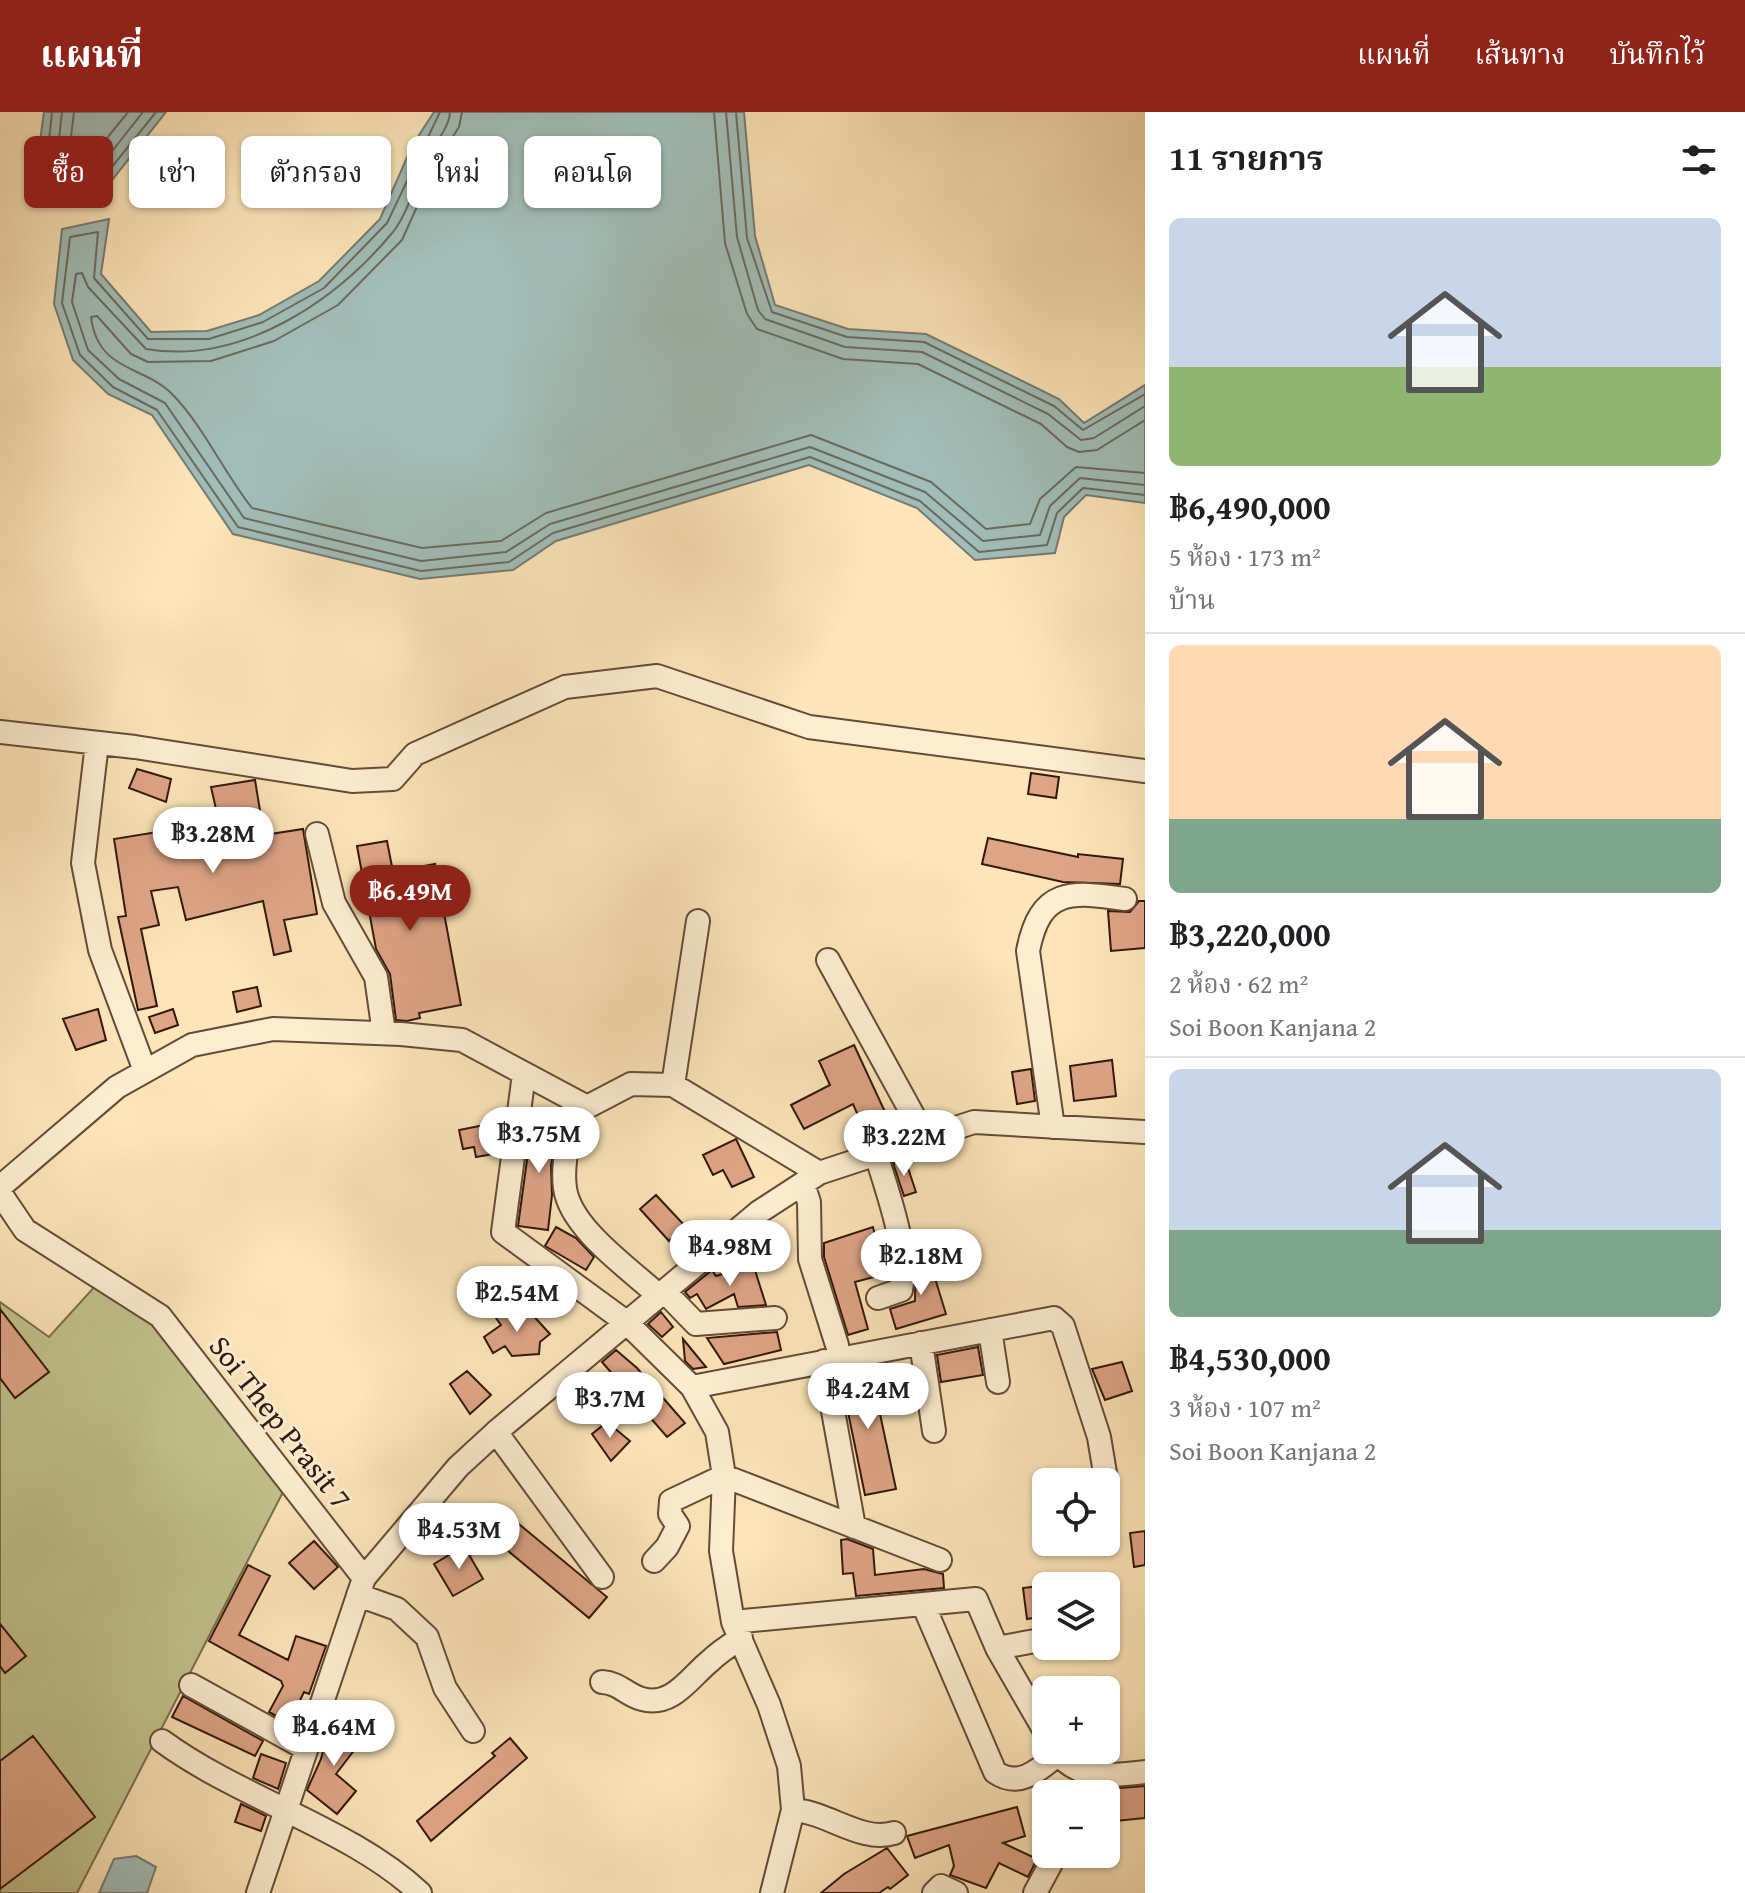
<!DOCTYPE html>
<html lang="th">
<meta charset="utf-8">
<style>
body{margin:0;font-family:"Gentium Book Plus","Noto Serif Thai",serif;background:#f6f6f6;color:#202124;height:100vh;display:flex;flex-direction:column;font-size:30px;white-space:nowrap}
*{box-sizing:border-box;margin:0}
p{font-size:26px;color:#757577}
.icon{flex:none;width:44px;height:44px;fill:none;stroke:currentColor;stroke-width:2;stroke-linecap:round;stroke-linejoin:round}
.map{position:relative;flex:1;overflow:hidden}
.details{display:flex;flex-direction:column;background:#fff;width:600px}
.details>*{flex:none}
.hud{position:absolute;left:24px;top:24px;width:760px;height:72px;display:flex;gap:16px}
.fabs{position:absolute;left:1032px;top:1356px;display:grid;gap:16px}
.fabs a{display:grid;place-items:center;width:88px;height:88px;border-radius:12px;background:#fff;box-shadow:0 2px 6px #0004;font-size:40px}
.price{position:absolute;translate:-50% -68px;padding:0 18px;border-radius:28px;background:#fff;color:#222;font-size:26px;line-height:52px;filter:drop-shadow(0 2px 4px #0008)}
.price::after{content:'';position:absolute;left:50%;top:48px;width:24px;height:18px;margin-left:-12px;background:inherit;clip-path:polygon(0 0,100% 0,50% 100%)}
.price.active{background:#8f2418;color:#fff}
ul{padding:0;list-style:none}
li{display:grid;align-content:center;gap:16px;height:424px;padding:0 24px}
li+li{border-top:2px solid #e0e0e0}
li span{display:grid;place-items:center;height:248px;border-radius:12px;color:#555}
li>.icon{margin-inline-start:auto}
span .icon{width:144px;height:144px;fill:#fffc;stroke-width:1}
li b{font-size:34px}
h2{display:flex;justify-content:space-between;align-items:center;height:96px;padding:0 24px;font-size:34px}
.pill{padding:0 28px;border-radius:12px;background:#fff;box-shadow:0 2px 6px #0004;font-size:28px;line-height:72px}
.pill.active{background:#8f2418;color:#fff}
header{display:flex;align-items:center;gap:48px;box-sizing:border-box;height:112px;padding:0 40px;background:#8f2418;color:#fff}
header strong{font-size:38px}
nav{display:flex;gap:44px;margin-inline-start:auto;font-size:28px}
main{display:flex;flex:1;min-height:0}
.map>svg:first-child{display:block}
.green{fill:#c2c38d;stroke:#7a6e4c;stroke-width:2}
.water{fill:#a1bdb7;stroke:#757b72;stroke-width:2}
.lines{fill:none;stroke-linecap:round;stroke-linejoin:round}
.shore{stroke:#6a6a60;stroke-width:2}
.building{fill:#dea486;stroke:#33180a;stroke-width:2}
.minor-casing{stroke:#654b36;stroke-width:26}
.minor{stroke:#fdeed2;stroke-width:22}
.labels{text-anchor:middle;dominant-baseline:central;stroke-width:6;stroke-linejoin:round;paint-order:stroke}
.street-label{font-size:30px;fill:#33180a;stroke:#fdeed2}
</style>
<header>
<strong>แผนที่</strong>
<nav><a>แผนที่</a><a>เส้นทาง</a><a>บันทึกไว้</a></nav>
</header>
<main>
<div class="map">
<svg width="1145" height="1781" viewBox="0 0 1145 1781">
<rect width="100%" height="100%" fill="#fce5b9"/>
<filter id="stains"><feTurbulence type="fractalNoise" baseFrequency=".0025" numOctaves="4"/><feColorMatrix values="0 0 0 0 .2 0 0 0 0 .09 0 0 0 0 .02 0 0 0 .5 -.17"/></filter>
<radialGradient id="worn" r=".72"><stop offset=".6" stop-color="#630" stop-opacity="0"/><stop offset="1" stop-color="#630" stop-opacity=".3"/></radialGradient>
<path class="green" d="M97 1172 153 1209 284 1378 77 1781H0V1190L49 1225Z"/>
<path class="water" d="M44 0H166L112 68 62 80 40 29Z
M434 0H744L755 124 775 193 848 217 926 222 1059 287 1084 311 1145 273V391L1086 383 1064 405 1055 441 975 448 917 396 809 353 556 429 513 458 420 467 233 422 152 303 108 282 73 248 54 192 62 117 109 107 101 162 151 220 207 219 259 203 319 169 380 107 412 34Z
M136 1744 156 1755 147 1781H99L114 1747Z"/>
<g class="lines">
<path class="shore" d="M52 0 49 29 70 70 107 61 156 0
M62 0 59 27 75 58 102 52 143 0
M74 0 71 25 82 44 95 41 128 0
M440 0 387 111 324 176 263 210 209 227H148L94 166 98 120 70 125 62 191 80 243 113 275 157 298 238 415 421 459 509 450 553 421 810 345 920 389 979 440 1047 433 1057 401 1083 376 1145 383
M450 0C449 18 433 32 425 48 416 70 408 101 393 120 335 190 241 253 146 237L88 175 82 161 76 162 72 190 88 238 119 267 165 291 244 406 421 449 506 440 550 412 810 335 925 380 983 429 1040 423 1050 394 1080 366 1145 373
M462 0 459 15 438 48 402 128 338 193 274 229 211 249 148 250 131 242 97 204 91 205C98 261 145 253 173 283 204 315 224 361 252 396L422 436 501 429 546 401 811 323 931 370 986 417 1030 412 1040 387 1076 355 1145 361
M714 0 725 131 747 202 757 217 843 247 918 252 1041 312 1067 335 1079 340 1097 338 1145 308
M726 0 737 125 758 198 765 207 845 235 922 240 1048 302 1081 328 1094 326 1145 294
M736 0 747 126 772 200 847 225 924 230 1054 294 1083 318 1145 282"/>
</g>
<path class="building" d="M137 657 171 667 166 690 129 676Z
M1031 661 1059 665 1056 686 1028 682Z
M255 668 264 723 303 717 317 802 284 808 291 839 274 843 263 789 186 808 178 775 151 779 159 813 141 817 157 894 138 898 118 805 126 804 114 727 219 710 211 675Z
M988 726 1078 745V742L1123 747 1120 772 1063 770 982 752Z
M387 729 393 760 435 752 461 893 419 901 420 906 407 909 396 908 390 862 376 837 357 734Z
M1139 789H1145V836L1111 839 1108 799 1130 800Z
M257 875 261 894 237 900 233 880Z
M98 897 106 928 76 938 63 907Z
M173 897 178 913 155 921 149 905Z
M854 933 892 1015 868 1026 853 992 804 1017 791 993 830 973 819 949Z
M1112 948 1116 984 1074 989 1070 954Z
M1031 957 1035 989 1017 992 1012 960Z
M533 1004 558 1007 551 1054 552 1083 548 1118 518 1114Z
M495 1011 499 1041 476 1045 474 1035 463 1037 459 1018Z
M736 1027 754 1065 732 1075 723 1058 713 1063 703 1043Z
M905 1047 916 1080 904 1084 893 1051Z
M656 1083 685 1114 669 1129 640 1097Z
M556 1115 576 1126 594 1145 586 1158 545 1134Z
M873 1115 881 1150 888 1148 889 1161 855 1170 868 1217 848 1223 824 1145V1131Z
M926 1137 946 1202 896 1217 890 1197 915 1189 916 1140Z
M753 1152 766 1193 738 1195 734 1182 706 1197 697 1182 690 1186 685 1180 712 1158 716 1164Z
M512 1196 521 1207 530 1200 550 1222 540 1230 539 1242 512 1244 505 1234 493 1241 484 1225 501 1213 496 1206Z
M0 1197 49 1260 15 1286 0 1266Z
M661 1200 673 1215 662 1225 648 1212Z
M777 1220 781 1238 724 1252 707 1226Z
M683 1227 706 1255 693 1257 685 1249Z
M978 1235 983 1263 941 1270 937 1243Z
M616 1238 637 1256 685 1311 667 1325 602 1250Z
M1122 1250 1132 1279 1105 1288 1092 1257Z
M870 1255 896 1377 865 1383 840 1261Z
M467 1259 491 1283 470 1302 450 1272Z
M607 1310 630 1329 611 1349 592 1322Z
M508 1403 607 1485 589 1506 490 1424Z
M1145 1419V1453L1134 1455 1130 1421Z
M847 1427 873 1437 875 1463 924 1457 943 1462 944 1476 856 1484 853 1461 843 1462 841 1428Z
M314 1429 338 1455 314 1477 289 1451Z
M464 1434 483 1467 453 1484 434 1452Z
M248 1453 270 1464 239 1523 288 1548 296 1524 326 1534 309 1582 304 1580 289 1611 269 1600 283 1574 281 1569 209 1529Z
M1046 1473V1504L1027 1507 1023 1476Z
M0 1512 26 1544 5 1561 0 1554Z
M183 1584 263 1629 255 1644 172 1605Z
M332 1606 362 1628 336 1662 356 1679 337 1702 307 1678 321 1647Z
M33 1624 95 1705 0 1777V1649Z
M510 1626 527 1646 431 1729 417 1709 495 1644 492 1641Z
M261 1642 286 1651 278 1677 253 1666Z
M1145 1674V1706L1106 1710V1677Z
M241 1692 266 1704 261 1719 235 1710Z
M1017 1695 1025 1724 1003 1731 1037 1747 1028 1765 999 1751 986 1776 950 1763 954 1754 949 1733 915 1746 907 1724Z
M887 1736 908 1763 890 1777 888 1775 879 1781H821L844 1762Z"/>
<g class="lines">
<defs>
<path id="minor" d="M0 620 135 635 352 669 393 667 415 642 565 575 657 564 809 615 1145 659
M97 631 83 751 100 838 145 959
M317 722 334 791 376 865 384 921
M828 848 925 1025
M524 962 503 1120 626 1210 692 1275 717 1320 724 1364 721 1439 733 1510 769 1593 789 1654 793 1698 772 1781
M673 973 698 809
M575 989C572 1015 561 1050 565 1076 570 1116 630 1157 658 1183
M1053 1015 1028 839C1040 776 1071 779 1125 787
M876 1042C887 1080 910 1139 901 1178L878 1186
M803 1072 809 1090 810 1147 837 1233
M0 1075 117 975 192 933 273 917 401 922 462 928 587 995 631 972 673 973 819 1061
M0 1081 25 1118 160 1204 364 1466
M664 1179 696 1212 775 1206
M990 1218 998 1270
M921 1231 934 1319
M824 1249 854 1415
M692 1275 1054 1206 1063 1214 1099 1325 1107 1373
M496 1320 602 1465
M654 1449 667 1435 678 1414 670 1402 671 1389 724 1364 940 1448
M358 1483 397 1497 427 1525 445 1576 473 1619
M923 1492 995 1660C1019 1677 1039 1658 1058 1642
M733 1510 976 1487 997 1536 1046 1527
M997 1536 1046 1621
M602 1570C620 1571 626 1583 642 1587 672 1596 690 1565 710 1549 719 1540 730 1533 741 1526
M191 1573 305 1636
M162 1629C241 1687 350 1716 420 1781
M1055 1638C1078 1669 1111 1664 1145 1660
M793 1698C828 1700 861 1731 894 1721
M258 1781 364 1466 458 1355 496 1320 759 1100 819 1061 974 1010 1145 1020
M934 1781 941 1774 956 1781
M1035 1781 1056 1742"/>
</defs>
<use href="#minor" class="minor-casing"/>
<use href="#minor" class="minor"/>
</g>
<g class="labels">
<g class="street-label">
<text transform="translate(281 1310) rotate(52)">Soi Thep Prasit 7</text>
</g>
</g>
<rect width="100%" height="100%" filter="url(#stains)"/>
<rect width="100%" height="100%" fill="url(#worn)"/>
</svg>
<div class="fabs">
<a><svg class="icon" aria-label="locate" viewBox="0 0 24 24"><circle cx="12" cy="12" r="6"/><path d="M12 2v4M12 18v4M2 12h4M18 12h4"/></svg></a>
<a><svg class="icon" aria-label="layers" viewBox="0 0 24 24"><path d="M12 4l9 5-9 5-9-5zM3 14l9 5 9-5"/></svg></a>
<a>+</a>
<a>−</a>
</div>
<b class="price" style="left:213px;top:763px">฿3.28M</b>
<b class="price active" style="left:410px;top:821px">฿6.49M</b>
<b class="price" style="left:539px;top:1063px">฿3.75M</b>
<b class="price" style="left:904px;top:1066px">฿3.22M</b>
<b class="price" style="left:730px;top:1176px">฿4.98M</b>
<b class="price" style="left:921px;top:1185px">฿2.18M</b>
<b class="price" style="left:517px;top:1222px">฿2.54M</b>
<b class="price" style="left:868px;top:1319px">฿4.24M</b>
<b class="price" style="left:610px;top:1328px">฿3.7M</b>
<b class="price" style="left:459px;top:1459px">฿4.53M</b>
<b class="price" style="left:334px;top:1656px">฿4.64M</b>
<div class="hud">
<a class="pill active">ซื้อ</a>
<a class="pill">เช่า</a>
<a class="pill">ตัวกรอง</a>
<a class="pill">ใหม่</a>
<a class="pill">คอนโด</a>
</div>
</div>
<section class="details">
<h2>11 รายการ<svg class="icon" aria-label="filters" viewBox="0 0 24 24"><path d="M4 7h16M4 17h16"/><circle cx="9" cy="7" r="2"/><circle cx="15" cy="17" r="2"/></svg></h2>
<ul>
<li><span style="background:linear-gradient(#c9d6e8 60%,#8fb573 0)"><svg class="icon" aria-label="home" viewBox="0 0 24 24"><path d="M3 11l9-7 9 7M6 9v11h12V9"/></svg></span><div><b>฿6,490,000</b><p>5 ห้อง · 173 m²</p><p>บ้าน</p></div></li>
<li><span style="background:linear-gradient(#ffd9b3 70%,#7fa58c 0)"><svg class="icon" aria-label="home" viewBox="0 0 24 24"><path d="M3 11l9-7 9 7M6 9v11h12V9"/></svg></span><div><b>฿3,220,000</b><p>2 ห้อง · 62 m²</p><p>Soi Boon Kanjana 2</p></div></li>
<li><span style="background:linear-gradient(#c9d6e8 65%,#7fa58c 0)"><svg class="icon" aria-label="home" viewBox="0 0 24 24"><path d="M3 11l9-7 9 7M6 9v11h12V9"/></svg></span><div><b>฿4,530,000</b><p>3 ห้อง · 107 m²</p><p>Soi Boon Kanjana 2</p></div></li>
</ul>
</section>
</main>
